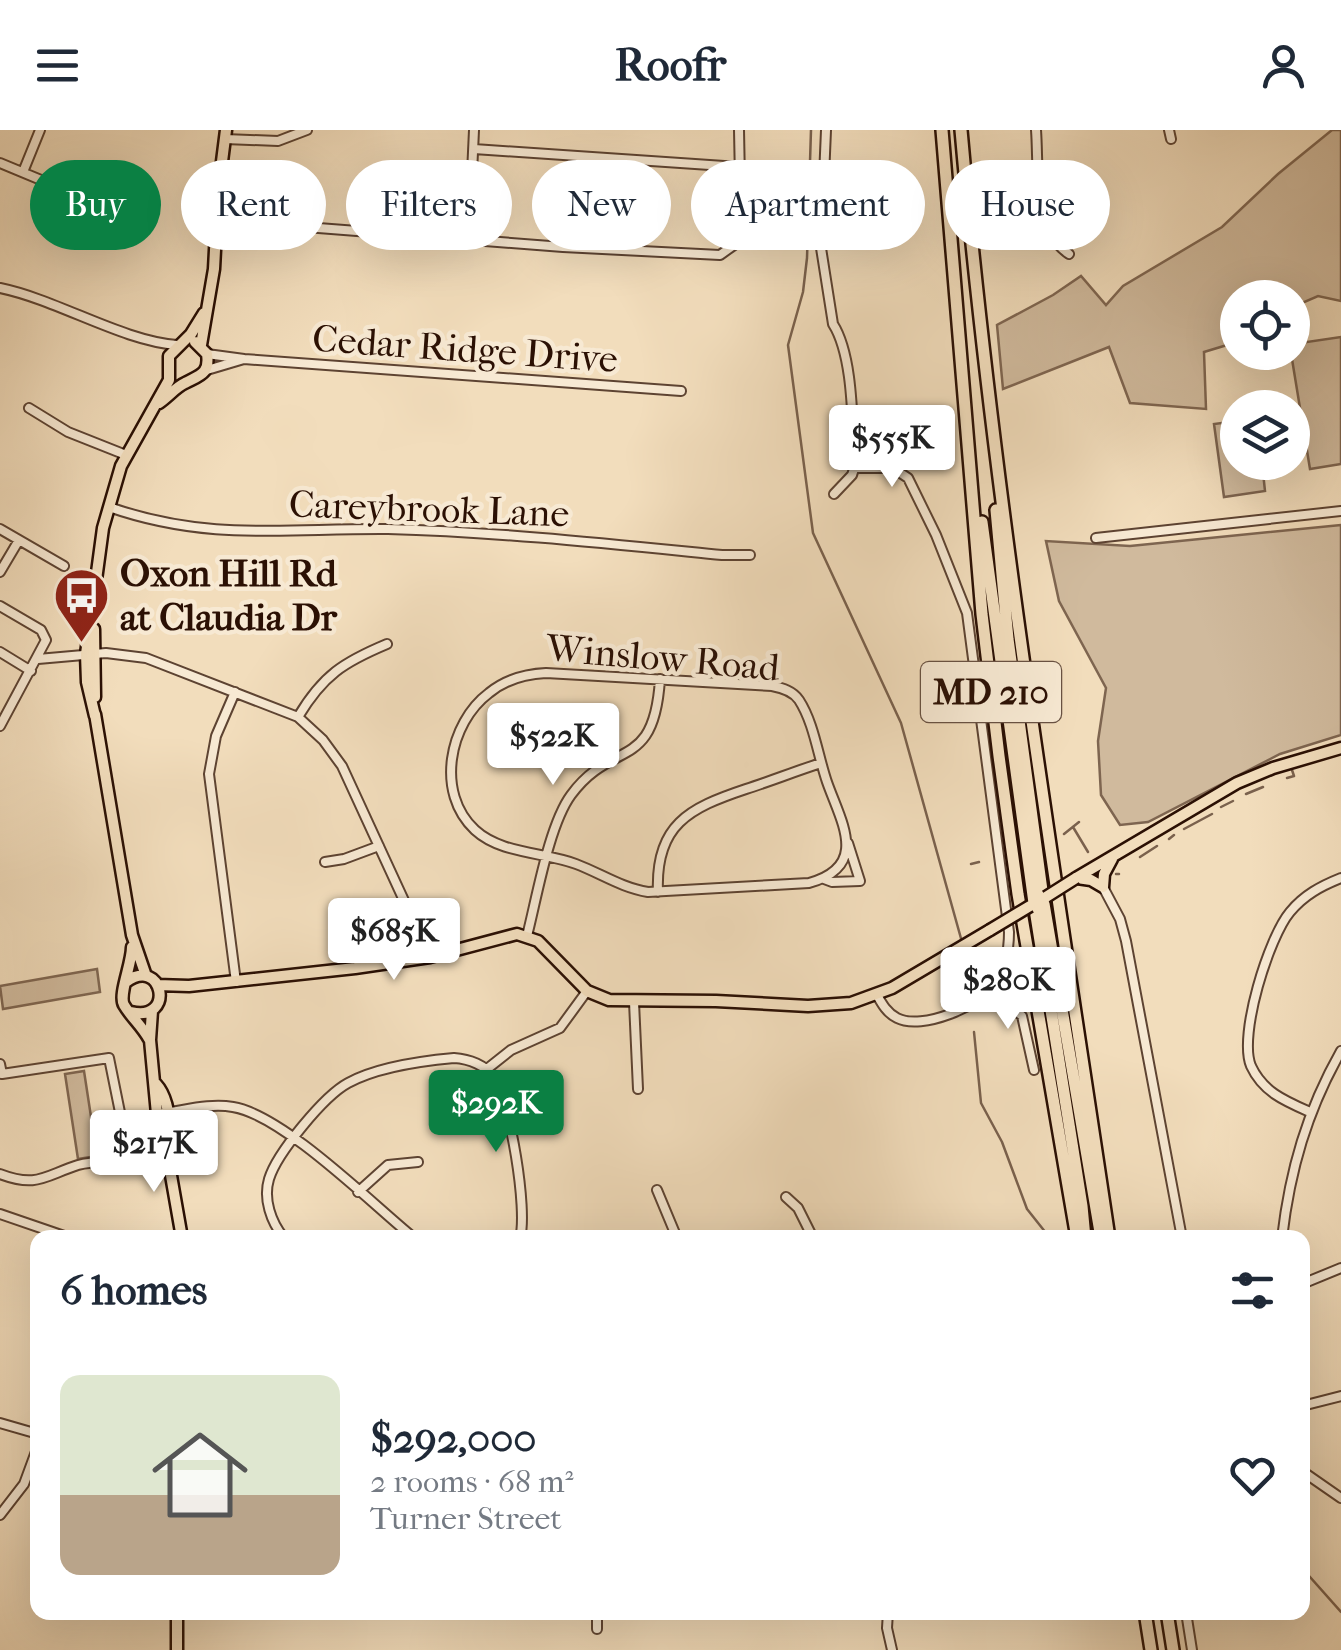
<!DOCTYPE html>
<meta charset="utf-8">
<style>
body{margin:0;font-family:"IM FELL French Canon",serif;background:#f2f2f3;color:#1f2937;height:100vh;display:flex;flex-direction:column;font-size:38px;white-space:nowrap}
*{box-sizing:border-box;margin:0}
p{font-size:32px;color:#747a83}
.icon{flex:none;width:55px;height:55px;fill:none;stroke:currentColor;stroke-width:2;stroke-linecap:round;stroke-linejoin:round}
.map{position:relative;flex:1;overflow:hidden}
.details{position:absolute;left:30px;top:1100px;width:1280px;height:390px;display:flex;flex-direction:column;background:#fff;border-radius:20px;box-shadow:0 10px 40px #0002}
.details>*{flex:none}
.guide{position:absolute;left:30px;top:30px;width:1282px;height:90px;display:flex;gap:20px}
.tools{position:absolute;left:1220px;top:150px;display:grid;gap:20px}
.tools a{display:grid;place-items:center;width:90px;height:90px;border-radius:50%;background:#fff;box-shadow:0 10px 40px #0002;font-size:50px}
.price{position:absolute;translate:-50% -85px;padding:0 22px;border-radius:10px;background:#fff;color:#222;font-size:32px;line-height:65px;filter:drop-shadow(0 2px 5px #0008)}
.price::after{content:'';position:absolute;left:50%;top:60px;width:30px;height:22px;margin-left:-15px;background:inherit;clip-path:polygon(0 0,100% 0,50% 100%)}
.price.active{background:#0b8043;color:#fff}
ul{padding:0;list-style:none}
li{display:flex;align-items:center;gap:30px;height:250px;padding:0 30px}
li span{display:grid;place-items:center;flex:none;width:280px;height:200px;border-radius:20px;color:#555}
li>.icon{margin-inline-start:auto}
span .icon{width:120px;height:120px;fill:#fffc;stroke-width:1}
li b{font-size:42px}
h2{display:flex;justify-content:space-between;align-items:center;height:120px;padding:0 30px;font-size:42px}
.tag{padding:0 35px;border-radius:45px;background:#fff;box-shadow:0 10px 40px #0002;font-size:35px;line-height:90px}
.tag.active{background:#0b8043;color:#fff}
header{display:flex;justify-content:space-between;align-items:center;height:130px;padding:0 30px;background:#fff;font-size:45px;font-weight:700}
.map>svg:first-child{display:block}
.green{fill:#d0ba9d;stroke:#7e6550;stroke-width:2.5}
.lines{fill:none;stroke-linecap:round;stroke-linejoin:round}
.stream{stroke:#7a614d;stroke-width:2.5}
.minor-casing{stroke:#5d4332;stroke-width:12}
.major-casing{stroke:#2b1004;stroke-width:15}
.highway-casing{stroke:#2b1004;stroke-width:16}
.minor{stroke:#f7e9d3;stroke-width:8}
.major{stroke:#f2ddbc;stroke-width:10}
.highway{stroke:#f2ddbc;stroke-width:11}
.major-bridge-casing{stroke:#2b1004;stroke-width:15;stroke-linecap:butt}
.major-bridge{stroke:#f2ddbc;stroke-width:10}
.labels{text-anchor:middle;dominant-baseline:central;stroke-width:9;stroke-linejoin:round;paint-order:stroke}
.shield{fill:#f7e9d3;stroke:#685142;stroke-width:2.5}
.shield-label{font-size:35px;font-weight:bold;fill:#2b1004}
.street-label{font-size:38px;fill:#2b1004;stroke:#f7e9d3}
.poi-label{font-size:38px;font-weight:bold;fill:#2b1004;stroke:#f7e9d3;text-anchor:start}
</style>
<header><svg class="icon" aria-label="menu" viewBox="0 0 24 24"><path d="M4 6h16M4 12h16M4 18h16"/></svg>Roofr<svg class="icon" aria-label="person" viewBox="0 0 24 24"><circle cx="12" cy="8" r="4"/><path d="M4 21q1-7 8-7t8 7"/></svg></header>
<div class="map">
<svg width="1341" height="1520" viewBox="0 0 1341 1520">
<rect width="100%" height="100%" fill="#f2ddbc"/>
<filter id="stains"><feTurbulence type="fractalNoise" baseFrequency=".002" numOctaves="4"/><feColorMatrix values="0 0 0 0 .2 0 0 0 0 .09 0 0 0 0 .02 0 0 0 .5 -.17"/></filter>
<radialGradient id="worn" r=".72"><stop offset=".6" stop-color="#630" stop-opacity="0"/><stop offset="1" stop-color="#630" stop-opacity=".3"/></radialGradient>
<path class="green" d="M1332 0H1341V171L1318 166 1293 177 1292 168H1238L1237 212 1204 222 1206 279 1130 273 1109 217 1003 259 997 195 1053 165 1081 146 1106 175 1123 156 1222 97 1278 44Z
M1341 207V334L1310 339 1291 223 1293 214Z
M1237 291 1238 332 1262 333 1265 361 1224 367 1214 294Z
M1341 395V605L1280 624 1148 692 1120 695 1101 665 1098 611 1106 558 1059 471 1046 411 1130 416Z
M97 839 100 862 3 879 0 856Z
M84 941 97 1026 78 1029 65 944Z"/>
<g class="lines">
<path class="stream" d="M811 0 807 128 803 162 788 215 813 403 901 593 962 812
M1287 648 1294 646 1292 640
M1246 664 1263 657
M1221 677 1233 671
M1073 697 1088 722
M1184 699 1212 684
M1064 704 1079 692
M1169 709 1174 705
M1140 727 1157 716
M971 734 979 732
M1116 744H1119
M964 820 970 866
M974 902 981 973 1002 1012 1027 1079 1050 1108
M1302 1438 1341 1482"/>
<defs>
<path id="minor" d="M826 0 821 118 833 194C854 227 852 296 855 336L852 345 834 364
M1036 0C1039 40 1032 99 1069 124
M1169 0 1171 9
M225 9 278 11 307 0
M474 19 739 37
M0 33 41 50 70 58
M23 42 40 0
M216 90 563 117 720 125 734 115 741 101 739 0
M469 109 474 0
M0 158C58 170 122 211 177 215
M244 229 681 261
M207 240 244 229 207 224
M29 278 68 302 126 325
M854 338H893L908 348 936 405 967 483 1009 802C1009 821 1006 838 995 854 980 876 922 901 897 888 887 883 882 874 877 865
M109 377C209 412 287 398 388 399 500 402 611 414 722 425H750
M0 399 64 436
M1096 408 1341 381
M0 442 19 410
M0 476 41 500 46 510 0 596
M0 522 31 541
M38 529 106 523 146 528 298 587 323 610 342 636 430 827
M546 543 772 556C783 558 793 561 799 570 814 593 818 626 827 652 841 692 870 736 809 753L648 762C622 758 600 743 576 734 544 722 501 724 475 700 435 663 449 593 489 563 506 549 525 544 546 543Z
M235 562 216 606 209 644 236 852
M298 587C323 545 344 532 387 514
M325 732 344 729 379 716
M824 749 832 752 860 751 848 713
M1103 757 1120 789 1126 811 1182 1108
M658 762C655 695 689 678 746 659 771 651 796 641 821 633
M527 806C537 767 549 695 571 665 613 608 654 643 660 549
M991 860 1022 886 1034 940
M634 872 638 959
M0 934 2 944 109 928 127 1017V1024L119 1032C105 1032 91 1031 78 1035 44 1046 37 1058 0 1044
M487 939 511 920 560 898 587 861
M1310 982C1285 971 1263 962 1251 936 1238 905 1269 807 1290 782 1304 765 1321 756 1341 748
M163 983C186 980 210 973 233 977 283 985 371 1073 414 1108
M657 1060 677 1108
M358 1062 388 1035 418 1032
M786 1067 798 1078 813 1108
M0 1084 70 1108
M284 1108C271 1092 263 1069 269 1049 277 1023 324 966 348 953 377 937 421 931 454 928 469 929 486 935 494 948 510 972 528 1080 520 1108
M1282 1108C1290 1040 1307 981 1341 921
M1302 1154 1341 1138
M1302 1276 1341 1266
M0 1293 38 1304
M1302 1341 1341 1368
M0 1385 24 1354 38 1316
M888 1482 887 1498 892 1520
M1186 1482 1192 1520
M597 1499V1482"/>
<path id="major" d="M201 215 214 139 218 63 226 0
M159 273C168 267 176 257 185 253 200 245 210 244 207 224L195 212
M94 499 95 567
M95 584 132 805 146 846
M95 586 87 552 86 524 103 398 121 336 169 250V226L191 204 204 183
M1076 748 1237 653 1273 638 1341 618
M1077 748 1091 750 1103 757 1104 744 1112 729
M132 817C132 834 118 865 124 875 131 887 142 896 149 909
M126 852C163 825 176 893 131 882
M157 855 189 856 355 838 430 827 517 804 538 811 587 861 609 870 716 871 808 876 851 873 892 858 990 800
M152 881 150 910 157 984 161 1010 166 1017 182 1108
M156 954C169 968 169 992 172 1009L166 1017
M177 1482V1520"/>
<path id="highway" d="M942 0 982 484 999 626 1018 764 1077 1108
M961 0C994 371 1054 739 1109 1108
M996 380 1008 509 1043 768 1101 1108
M982 392 1034 773 1082 1076 1085 1108
M1145 1482 1151 1520
M1167 1482 1173 1520"/>
</defs>
<use href="#minor" class="minor-casing"/>
<use href="#major" class="major-casing"/>
<use href="#highway" class="highway-casing"/>
<use href="#minor" class="minor"/>
<use href="#major" class="major"/>
<use href="#highway" class="highway"/>
<defs>
<path id="major-bridge" d="M1046 767 1076 748
M990 800 1030 776"/>
</defs>
<use href="#major-bridge" class="major-bridge-casing"/>
<use href="#major-bridge" class="major-bridge"/>
</g>
<defs>
<symbol id="bus-pin" viewBox="-11 -11 22 30"><path d="M0 17L-7.5 6A9.5 9.5 0 1 1 7.5 6Z" fill="#8f2418" stroke="#f7e9d3"/><path d="M-5-6H5V4H4V6H2V4H-2V6H-4V4H-5ZM-3.5-4V0h7V-4ZM-3.5 1.2v1.5H-2V1.2ZM2 1.2v1.5H3.5V1.2Z" fill="#fff"/></symbol>
</defs>
<g fill-rule="evenodd">
<use href="#bus-pin" x="50" y="434" width="63" height="86"/>
</g>
<g class="labels">
<rect class="shield" x="921" y="532" width="140" height="60" rx="8"/>
<g class="shield-label">
<text x="991" y="562">MD 210</text>
</g>
<g class="street-label">
<text transform="translate(465 219) rotate(4)">Cedar Ridge Drive</text>
<text transform="translate(429 379) rotate(2)">Careybrook Lane</text>
<text transform="translate(663 528) rotate(5)">Winslow Road</text>
</g>
<g class="poi-label">
<text x="120" y="443">Oxon Hill Rd<tspan x="120" dy="44">at Claudia Dr</tspan></text>
</g>
</g>
<rect width="100%" height="100%" filter="url(#stains)"/>
<rect width="100%" height="100%" fill="url(#worn)"/>
</svg>
<div class="tools">
<a><svg class="icon" aria-label="locate" viewBox="0 0 24 24"><circle cx="12" cy="12" r="6"/><path d="M12 2v4M12 18v4M2 12h4M18 12h4"/></svg></a>
<a><svg class="icon" aria-label="layers" viewBox="0 0 24 24"><path d="M12 4l9 5-9 5-9-5zM3 14l9 5 9-5"/></svg></a>
</div>
<b class="price" style="left:892px;top:360px">$555K</b>
<b class="price" style="left:553px;top:658px">$522K</b>
<b class="price" style="left:394px;top:853px">$685K</b>
<b class="price" style="left:1008px;top:902px">$280K</b>
<b class="price active" style="left:496px;top:1025px">$292K</b>
<b class="price" style="left:154px;top:1065px">$217K</b>
<div class="guide">
<a class="tag active">Buy</a>
<a class="tag">Rent</a>
<a class="tag">Filters</a>
<a class="tag">New</a>
<a class="tag">Apartment</a>
<a class="tag">House</a>
</div>
<section class="details">
<h2>6 homes<svg class="icon" aria-label="filters" viewBox="0 0 24 24"><path d="M4 7h16M4 17h16"/><circle cx="9" cy="7" r="2"/><circle cx="15" cy="17" r="2"/></svg></h2>
<ul>
<li><span style="background:linear-gradient(#dfe7d0 60%,#b9a48a 0)"><svg class="icon" aria-label="home" viewBox="0 0 24 24"><path d="M3 11l9-7 9 7M6 9v11h12V9"/></svg></span><div><b>$292,000</b><p>2 rooms · 68 m²</p><p>Turner Street</p></div><svg class="icon" aria-label="heart" viewBox="0 0 24 24"><path d="M12 20l-8-8c-3-5 5-10 8-4 3-6 11-1 8 4z"/></svg></li>
</ul>
</section>
</div>
